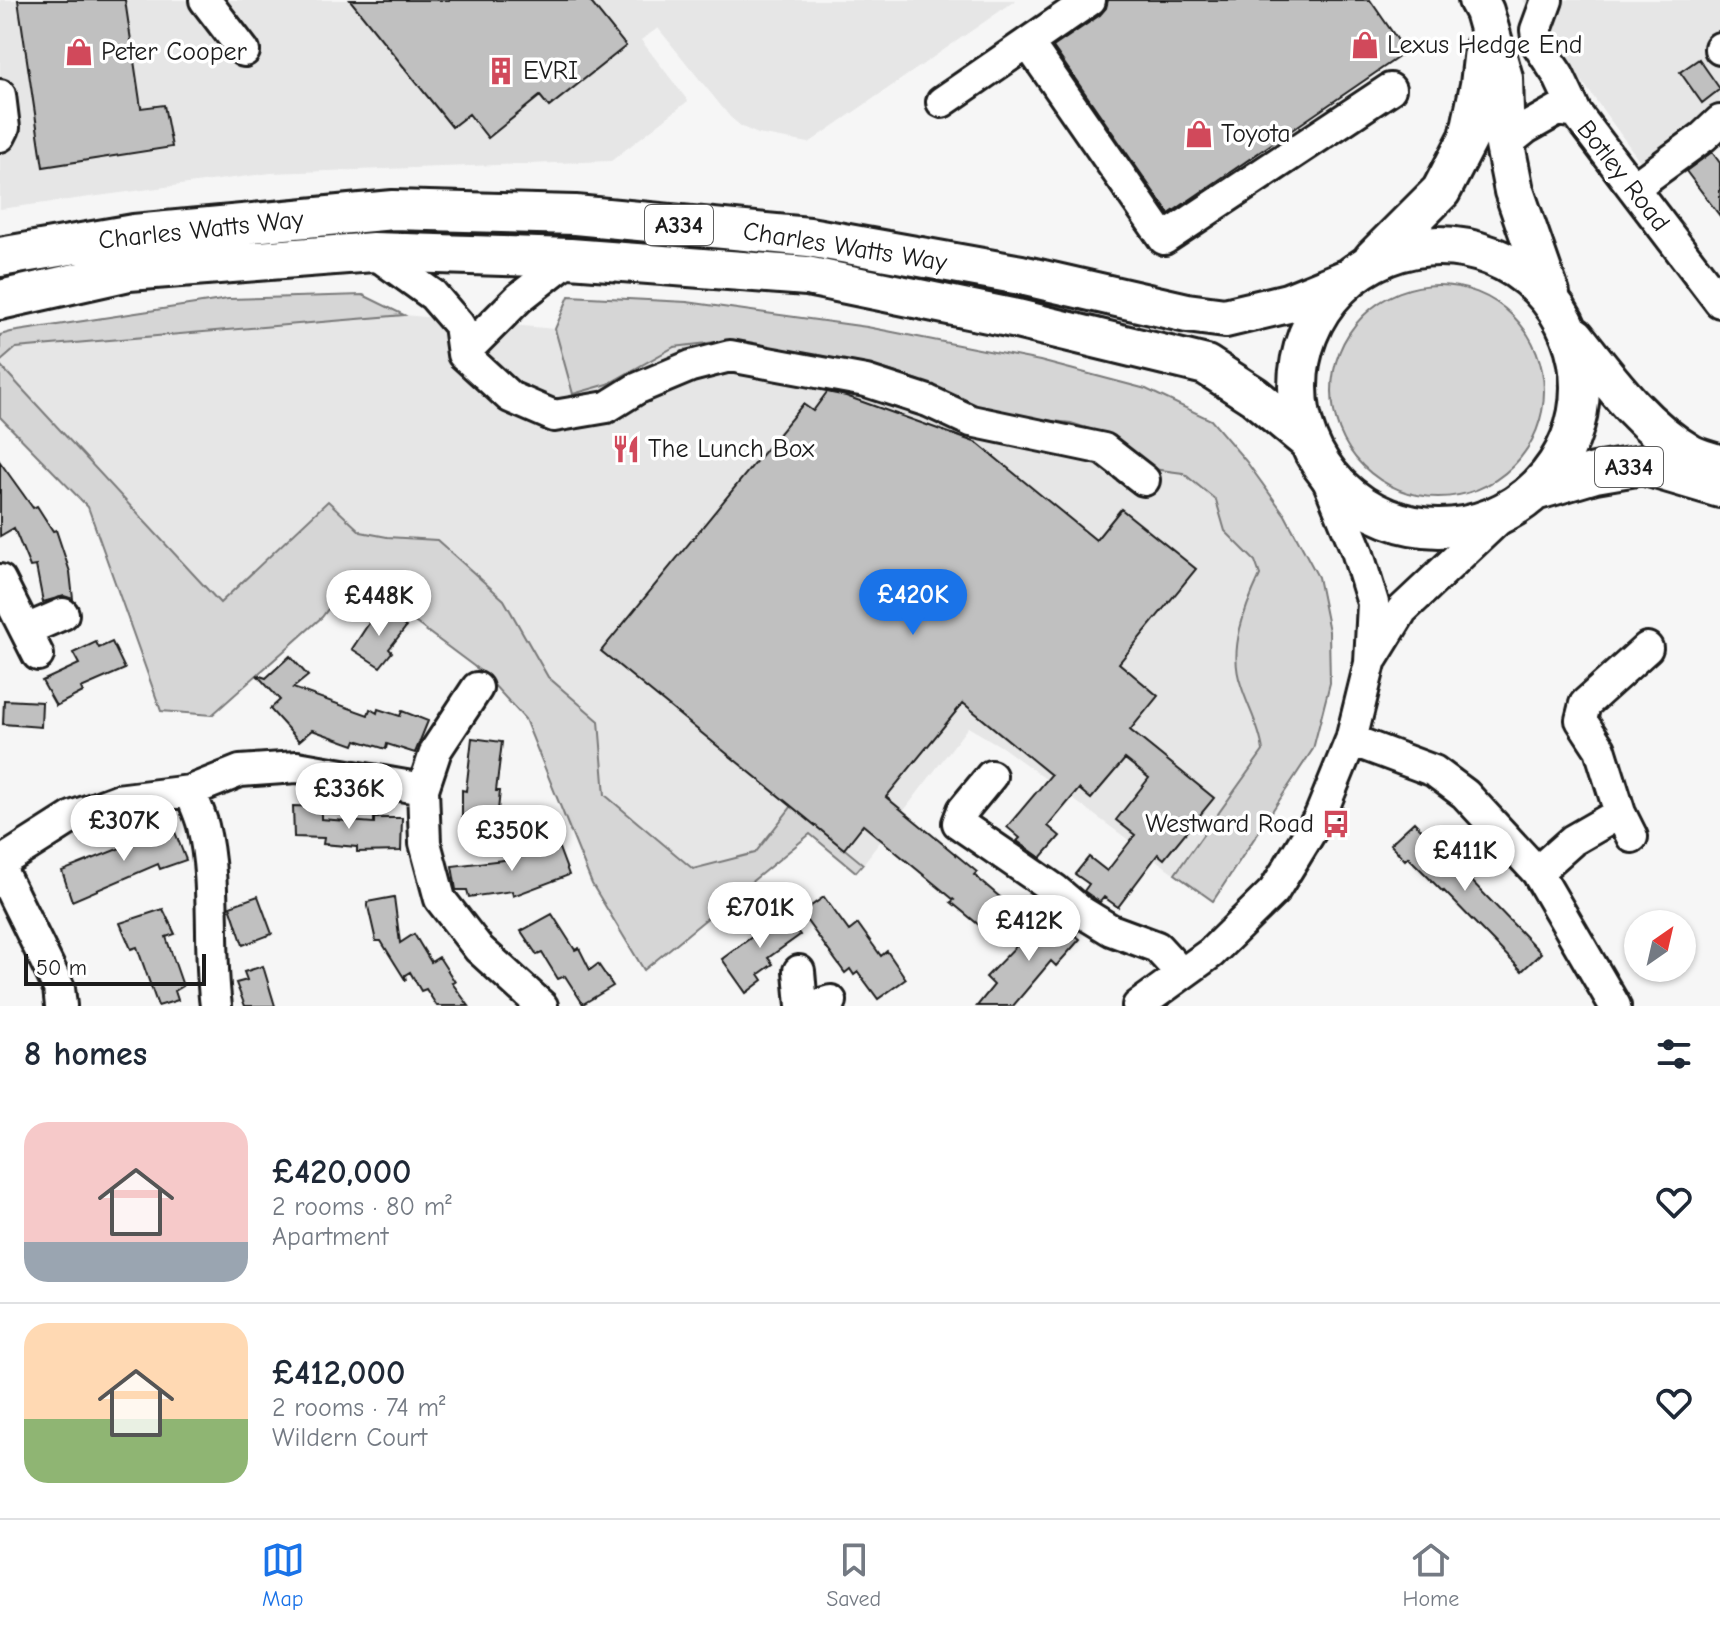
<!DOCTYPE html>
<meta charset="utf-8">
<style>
body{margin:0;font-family:"Comic Neue",sans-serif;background:#f2f2f3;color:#1f2937;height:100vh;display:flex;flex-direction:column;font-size:30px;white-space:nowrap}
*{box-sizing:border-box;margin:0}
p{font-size:26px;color:#747a83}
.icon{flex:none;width:44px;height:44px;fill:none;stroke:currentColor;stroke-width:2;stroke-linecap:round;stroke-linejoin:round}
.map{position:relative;height:1006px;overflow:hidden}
.details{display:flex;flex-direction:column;background:#fff;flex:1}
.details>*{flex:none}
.needle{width:52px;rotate:34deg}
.buttons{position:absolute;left:1624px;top:910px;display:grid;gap:16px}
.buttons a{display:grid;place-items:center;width:72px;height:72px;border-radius:50%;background:#fff;box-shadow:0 2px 6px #0004;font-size:40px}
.scale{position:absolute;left:24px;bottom:20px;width:182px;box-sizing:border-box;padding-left:8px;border:4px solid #1c1c1c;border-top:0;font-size:22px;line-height:28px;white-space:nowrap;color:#1c1c1c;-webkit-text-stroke:6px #fff;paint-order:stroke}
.price{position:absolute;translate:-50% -68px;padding:0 18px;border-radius:28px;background:#fff;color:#222;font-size:26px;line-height:52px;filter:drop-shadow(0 2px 4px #0008)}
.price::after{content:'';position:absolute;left:50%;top:48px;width:24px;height:18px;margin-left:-12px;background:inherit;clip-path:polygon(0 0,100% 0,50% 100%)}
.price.selected{background:#1a73e8;color:#fff}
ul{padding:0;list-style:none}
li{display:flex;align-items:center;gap:24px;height:200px;padding:0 24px}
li+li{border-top:2px solid #e0e1e3}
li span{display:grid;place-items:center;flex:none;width:224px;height:160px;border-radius:24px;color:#555}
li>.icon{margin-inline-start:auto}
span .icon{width:96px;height:96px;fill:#fffc;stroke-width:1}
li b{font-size:34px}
h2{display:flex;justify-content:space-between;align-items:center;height:96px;padding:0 24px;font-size:34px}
.tab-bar{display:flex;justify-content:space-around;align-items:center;height:112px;border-top:2px solid #e0e1e3;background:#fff;font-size:22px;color:#747a83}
.tab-bar a{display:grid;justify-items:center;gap:4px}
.tab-bar .selected{color:#1a73e8}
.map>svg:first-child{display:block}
.built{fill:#e6e6e6}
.green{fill:#d6d6d6;stroke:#797979;stroke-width:2}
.building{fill:#c0c0c0;stroke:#1c1c1c;stroke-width:2}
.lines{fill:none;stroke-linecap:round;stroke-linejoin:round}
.minor-casing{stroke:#1c1c1c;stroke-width:36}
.major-casing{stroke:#1c1c1c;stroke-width:44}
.minor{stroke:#fff;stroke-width:30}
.major{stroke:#fff;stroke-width:38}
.labels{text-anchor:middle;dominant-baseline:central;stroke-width:7;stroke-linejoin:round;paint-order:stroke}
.shield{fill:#fff;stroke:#606060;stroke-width:2}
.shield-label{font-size:24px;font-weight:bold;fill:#1c1c1c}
.poi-label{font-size:26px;fill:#1c1c1c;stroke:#fff;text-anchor:start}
.street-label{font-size:26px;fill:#1c1c1c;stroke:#fff}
</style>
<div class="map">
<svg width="1720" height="1006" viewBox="0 0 1720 1006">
<rect width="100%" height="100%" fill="#f6f6f6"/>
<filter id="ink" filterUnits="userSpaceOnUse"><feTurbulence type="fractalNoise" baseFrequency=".0125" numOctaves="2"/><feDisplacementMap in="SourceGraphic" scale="16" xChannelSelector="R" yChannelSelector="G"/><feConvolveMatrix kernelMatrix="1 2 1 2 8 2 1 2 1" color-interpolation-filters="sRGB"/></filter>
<g filter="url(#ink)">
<path class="built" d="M0 0H1016L809 143 758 134 742 127 730 117 658 28 641 40 688 101 611 161 271 173 0 209Z
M1523 0H1720V139L1645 168Z
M404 315 555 329 573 394 608 384 674 347 716 342 884 369 1015 417 1071 423 1117 438 1153 469 1183 473 1216 500 1225 531 1255 561 1260 576 1247 601 1237 649 1239 682 1256 721 1263 751 1175 874 1002 747 968 727 863 864 792 806 755 853 694 869 605 795 599 721 548 677 504 600 438 540 387 537 361 532 328 501 220 603 0 365 16 348Z"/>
<path class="green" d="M1332 391a106 106 0 1 1 212 0a106 106 0 1 1-212 0Z
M363 295 404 315 16 348 0 362V335L11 332 228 299Z
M569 296 687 302 867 327 1040 361 1146 389 1211 420 1246 461 1285 515 1318 577 1329 631 1330 683 1313 749 1213 901 1175 874 1263 751C1260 727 1248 708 1241 685 1228 650 1245 607 1260 575L1255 561 1225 531 1216 500 1183 473 1153 469 1117 438 1071 423 1015 417 974 408 918 380 884 369 716 342 674 347 608 384 573 394 555 329Z
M0 365 220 603 328 501 361 532 387 537 437 540 504 600 548 677 599 721 605 795 693 869 755 853 792 806 863 864 856 872 810 834 644 970 592 884 525 719 483 673 353 576 322 617 212 715 161 711 88 507 0 417Z"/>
<path class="building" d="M18 0H125L141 108 164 105 172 147 43 167Z
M350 0H589L626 46 549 107 540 96 488 138 469 114 452 127Z
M1108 0H1370L1406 52 1169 214 1053 47 1100 15 1106 8Z
M1699 59 1720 89 1702 103 1680 72Z
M1712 152 1720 163V216L1686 171Z
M827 392 846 396 977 443 1096 540 1121 509 1196 569 1119 663 1158 696 1130 730 1214 798 1164 859 1158 854 1118 907 1104 897 1100 902 1091 896 1084 891 1089 884 1075 874 1089 857 1107 871 1135 835 1116 820 1149 778 1125 759 1091 799 1079 789 1048 826 1060 836 1041 858 1017 841 1020 838 1007 827 1051 775 963 703 886 797 977 872 974 875 1001 898 979 925 951 902 954 900 863 825 844 849 601 651 803 404 813 411Z
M0 462 33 508 37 506 53 531 56 530 70 572 73 599 64 596 43 602 36 566 30 567 14 528 0 536Z
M379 608 406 627 389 649 392 652 380 667 352 649Z
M96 642 99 648 112 642 125 669 81 688 83 692 56 706 42 681 79 664 73 653Z
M290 656 308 676 293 688 368 715 370 709 377 713 378 709 400 716 402 711 428 721 415 753 387 744 386 749 356 740 354 745 312 730 299 741 270 709 280 700 257 675 266 678Z
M4 700 42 702 41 727 3 724Z
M472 738 502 742 496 791H500L497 820 462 816V790L466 791Z
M293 806 321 807V819L374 823V818H402L401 851 357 852V847L323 844 324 838 294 837Z
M1414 822 1429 837 1431 835 1446 849 1466 871 1464 873 1541 953 1522 971 1444 891 1443 892 1408 857 1405 860 1390 844Z
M173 827 186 860 160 869 158 864 72 901 62 871Z
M557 843 569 875 513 896 512 891 469 897 467 890H456L452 866 512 859Z
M258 896 272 934 243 945 230 906Z
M394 897 400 943 414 934 431 962 439 957 455 982 452 983 469 1006H437L426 989 421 991 410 972 405 975 406 981 381 941H376L367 902Z
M824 897 849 931 858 924 881 956 887 951 906 979 878 999 858 972 854 975 850 969 845 973 801 913Z
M163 909 175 934 166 937 183 986 175 991 178 1000 158 1006 137 947 131 949 120 923Z
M781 909 800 935 768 958 773 964 759 974 763 980 746 993 722 959 753 936 749 931Z
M552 914 575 950 579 948 590 970 598 964 613 986 583 1004 565 976 558 979 542 953 537 955 521 931Z
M1053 916 1078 931 1075 935 1080 939 1056 966 1051 961 1013 1006H977L994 985 986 977 1024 938 1030 943Z
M263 966 275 1006H245L236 983 247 980 244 972Z"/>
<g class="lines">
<defs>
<path id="minor" d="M205 0 244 51
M1547 0 1536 30 1538 45 1558 75 1576 113
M1028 43 1164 239 1390 89
M1720 48V49
M0 95 4 128 0 136
M942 102 1090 0
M1505 145 1526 128 1558 110 1576 113 1720 302
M1633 188 1703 137 1720 121
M373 252 433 295 459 325 463 354 510 397 554 416 607 407 636 389 691 366 730 356 866 381 928 401 971 421 1104 449 1144 480
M463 354 519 298 570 258
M0 580 38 655
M26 630 63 614
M1373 657 1402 610 1503 515
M477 688 436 750 423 789 425 843 440 899 479 949 542 1006
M1351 740 1434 771 1465 794 1537 872 1615 1006
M991 776 963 810 958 823 1054 889 1080 911 1111 930 1157 947 1182 974
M190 791C194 802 200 814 203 826 217 883 208 948 216 1006
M1632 837 1620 813 1600 749 1581 720 1585 704 1647 648
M0 863 74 816 117 800 190 791 240 771 297 767 423 789
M0 868 59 988 61 1006
M1537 872 1573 840 1620 813
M799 971 802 1006
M814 1006 831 1001
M1138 1006 1211 953 1274 891 1320 816 1351 740 1370 663 1373 603 1357 551 1325 473"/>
<path id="major" d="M1478 0 1484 11 1503 78 1505 145 1514 191 1550 294
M1298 387a141 141 0 1 1 282 0a141 141 0 1 1-282 0Z
M0 257 134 234 393 210 575 215 809 237 1021 275 1187 313 1225 318 1288 303 1347 279
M1373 259 1441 191 1469 137 1480 85 1484 49
M0 300 129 271 373 252 570 258 807 276 1017 319 1206 365 1254 396 1307 440
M1575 337C1608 379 1643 427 1690 454 1699 459 1710 461 1720 465
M1538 490 1595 473 1642 465 1720 488"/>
</defs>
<use href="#minor" class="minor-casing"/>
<use href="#major" class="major-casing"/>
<use href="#minor" class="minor"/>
<use href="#major" class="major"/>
</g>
</g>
<defs>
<symbol id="shop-bare" viewBox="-9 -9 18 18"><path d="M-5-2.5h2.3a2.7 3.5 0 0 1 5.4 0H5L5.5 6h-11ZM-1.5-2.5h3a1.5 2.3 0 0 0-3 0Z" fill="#d1495b" stroke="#fff" stroke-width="2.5" paint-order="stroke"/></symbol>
<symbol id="building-bare" viewBox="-9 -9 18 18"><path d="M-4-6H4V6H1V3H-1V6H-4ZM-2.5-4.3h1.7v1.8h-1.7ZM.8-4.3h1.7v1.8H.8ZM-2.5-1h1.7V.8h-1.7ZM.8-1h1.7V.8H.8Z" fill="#d1495b" stroke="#fff" stroke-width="2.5" paint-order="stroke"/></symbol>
<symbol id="restaurant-bare" viewBox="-9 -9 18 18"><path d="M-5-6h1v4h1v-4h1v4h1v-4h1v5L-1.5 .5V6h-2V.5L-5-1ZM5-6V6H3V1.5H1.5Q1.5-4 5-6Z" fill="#d1495b" stroke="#fff" stroke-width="2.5" paint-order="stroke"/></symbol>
<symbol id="bus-bare" viewBox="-9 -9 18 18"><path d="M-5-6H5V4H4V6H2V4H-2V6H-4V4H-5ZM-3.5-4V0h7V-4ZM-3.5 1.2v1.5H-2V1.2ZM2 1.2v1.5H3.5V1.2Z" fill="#d1495b" stroke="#fff" stroke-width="2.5" paint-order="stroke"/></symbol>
</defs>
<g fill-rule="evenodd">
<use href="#shop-bare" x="1345" y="25" width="40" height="40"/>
<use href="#shop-bare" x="59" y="32" width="40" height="40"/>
<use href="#building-bare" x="481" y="51" width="40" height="40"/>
<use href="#shop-bare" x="1179" y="114" width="40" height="40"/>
<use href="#restaurant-bare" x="606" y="429" width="40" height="40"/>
<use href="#bus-bare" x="1316" y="804" width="40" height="40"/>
</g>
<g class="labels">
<g class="shield">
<rect x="645" y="205" width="68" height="40" rx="6"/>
<rect x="1595" y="447" width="68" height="40" rx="6"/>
</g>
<g class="shield-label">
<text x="679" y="225">A334</text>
<text x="1629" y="467">A334</text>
</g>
<g class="poi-label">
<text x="1387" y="45">Lexus Hedge End</text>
<text x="101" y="52">Peter Cooper</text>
<text x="523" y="71">EVRI</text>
<text x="1221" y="134">Toyota</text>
<text x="648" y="449">The Lunch Box</text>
<text x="1314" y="824" text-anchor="end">Westward Road</text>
</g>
<g class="street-label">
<text transform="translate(1623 176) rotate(52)">Botley Road</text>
<text transform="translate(201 230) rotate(-6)">Charles Watts Way</text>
<text transform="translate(845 247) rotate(9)">Charles Watts Way</text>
</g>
</g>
</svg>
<div class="buttons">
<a><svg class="needle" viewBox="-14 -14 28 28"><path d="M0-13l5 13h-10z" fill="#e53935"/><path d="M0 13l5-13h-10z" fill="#747a83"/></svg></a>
</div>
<div class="scale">50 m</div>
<b class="price selected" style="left:913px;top:637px">£420K</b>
<b class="price" style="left:379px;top:638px">£448K</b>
<b class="price" style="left:349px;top:831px">£336K</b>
<b class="price" style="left:124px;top:863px">£307K</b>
<b class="price" style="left:512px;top:873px">£350K</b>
<b class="price" style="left:1465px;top:893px">£411K</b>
<b class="price" style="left:760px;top:950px">£701K</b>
<b class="price" style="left:1029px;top:963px">£412K</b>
</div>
<section class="details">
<h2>8 homes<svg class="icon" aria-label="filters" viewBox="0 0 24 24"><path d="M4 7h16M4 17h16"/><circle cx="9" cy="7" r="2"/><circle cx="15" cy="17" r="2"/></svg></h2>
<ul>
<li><span style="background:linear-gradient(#f6c9c9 75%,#9aa5b1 0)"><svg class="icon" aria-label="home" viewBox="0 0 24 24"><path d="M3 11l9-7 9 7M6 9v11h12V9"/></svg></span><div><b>£420,000</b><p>2 rooms · 80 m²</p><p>Apartment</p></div><svg class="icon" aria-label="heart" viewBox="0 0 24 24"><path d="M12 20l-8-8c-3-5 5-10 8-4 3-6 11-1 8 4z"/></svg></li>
<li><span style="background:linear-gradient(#ffd9b3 60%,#8fb573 0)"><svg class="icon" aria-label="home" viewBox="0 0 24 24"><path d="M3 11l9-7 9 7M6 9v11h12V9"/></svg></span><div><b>£412,000</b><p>2 rooms · 74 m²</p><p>Wildern Court</p></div><svg class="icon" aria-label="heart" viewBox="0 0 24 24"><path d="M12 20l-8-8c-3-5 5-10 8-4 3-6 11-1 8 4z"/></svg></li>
</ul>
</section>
<nav class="tab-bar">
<a class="selected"><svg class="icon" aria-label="map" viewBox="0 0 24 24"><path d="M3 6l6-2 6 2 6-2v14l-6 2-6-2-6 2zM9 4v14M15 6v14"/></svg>Map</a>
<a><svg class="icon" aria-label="saved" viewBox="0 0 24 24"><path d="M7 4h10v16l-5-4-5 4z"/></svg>Saved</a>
<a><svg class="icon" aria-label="home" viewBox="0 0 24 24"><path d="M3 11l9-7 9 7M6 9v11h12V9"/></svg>Home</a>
</nav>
